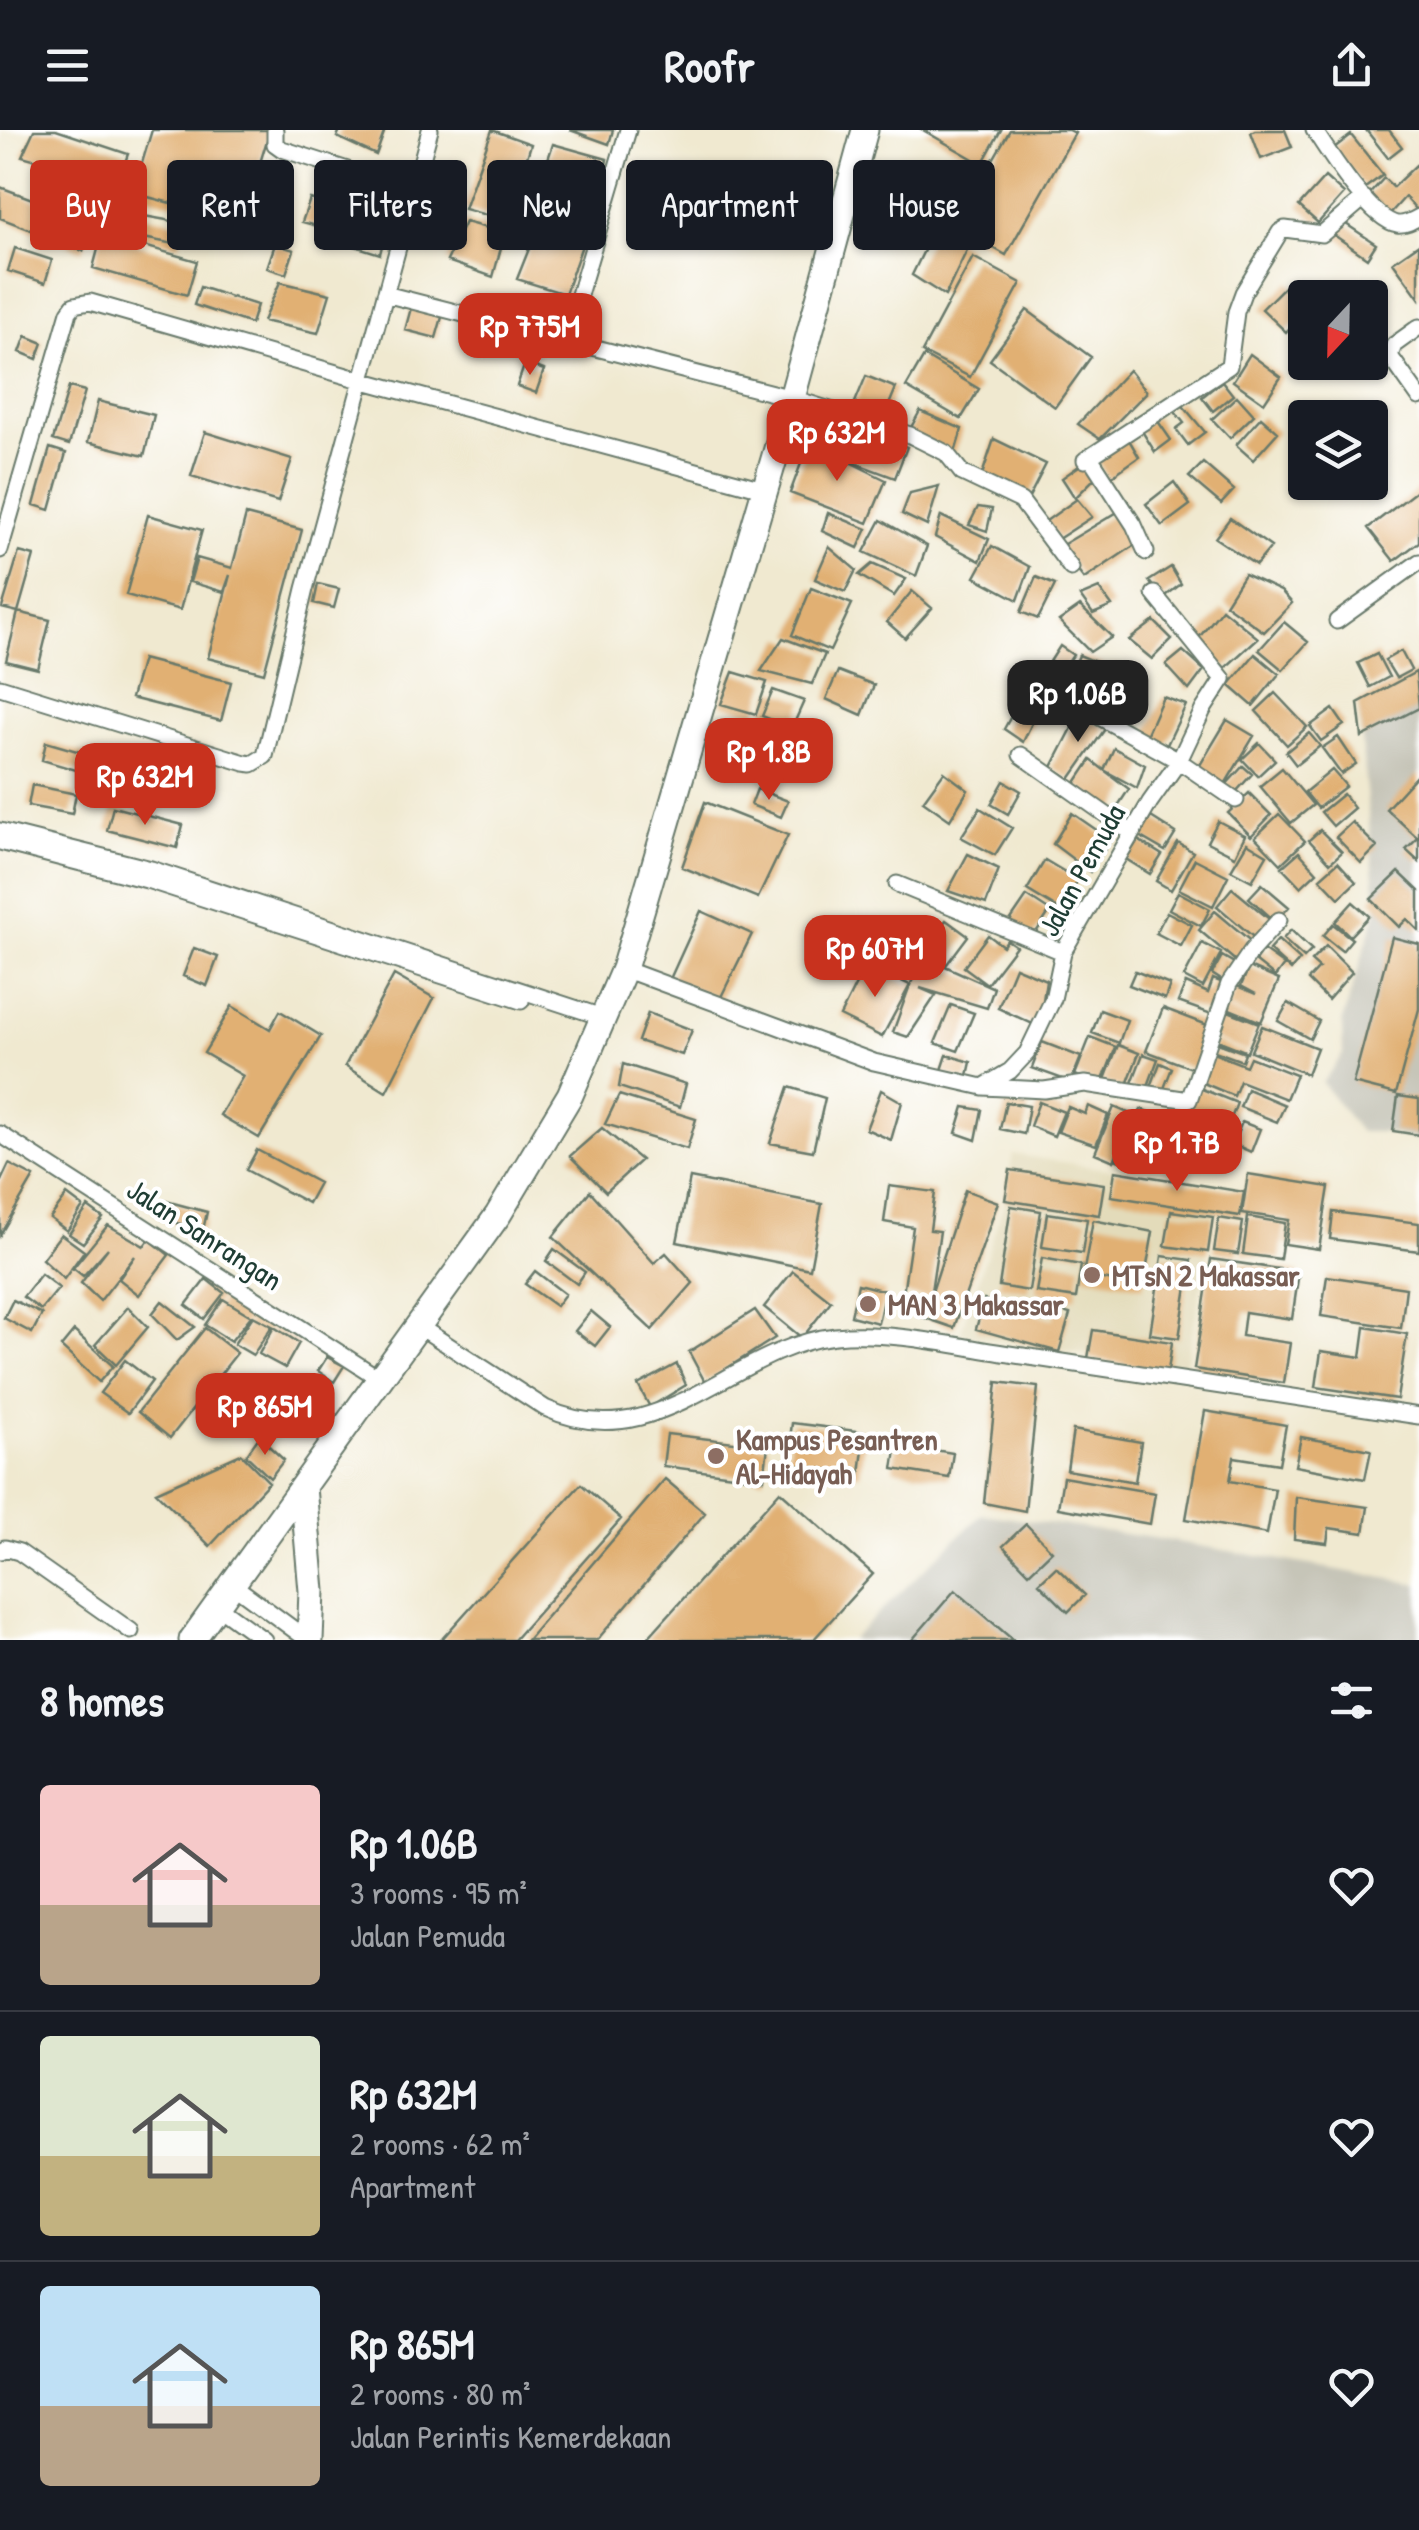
<!DOCTYPE html>
<meta charset="utf-8">
<style>
body{margin:0;font-family:"Patrick Hand",sans-serif;background:#242831;color:#f1f3f6;height:100vh;display:flex;flex-direction:column;font-size:38px;white-space:nowrap}
*{box-sizing:border-box;margin:0}
p{font-size:32px;color:#9ea1a6}
.icon{flex:none;width:55px;height:55px;fill:none;stroke:currentColor;stroke-width:2;stroke-linecap:round;stroke-linejoin:round}
.map{position:relative;height:1510px;overflow:hidden}
.sheet{display:flex;flex-direction:column;background:#171b24;flex:1}
.sheet>*{flex:none}
.banner{position:absolute;left:30px;top:30px;width:1360px;height:90px;display:flex;gap:20px}
.needle{width:65px;rotate:202deg}
.buttons{position:absolute;left:1288px;top:150px;display:grid;gap:20px}
.buttons a{display:grid;place-items:center;width:100px;height:100px;border-radius:10px;background:#171b24;box-shadow:0 2px 8px #0004;font-size:50px}
.price{position:absolute;translate:-50% -85px;padding:0 22px;border-radius:20px;background:#c8321e;color:#fff;font-size:32px;line-height:65px;filter:drop-shadow(0 2px 5px #0008)}
.price::after{content:'';position:absolute;left:50%;top:60px;width:30px;height:22px;margin-left:-15px;background:inherit;clip-path:polygon(0 0,100% 0,50% 100%)}
.price.active{background:#222;color:#fff}
ul{padding:0;list-style:none}
li{display:flex;align-items:center;gap:30px;height:250px;padding:0 40px}
li+li{border-top:2px solid #363941}
li span{display:grid;place-items:center;flex:none;width:280px;height:200px;border-radius:10px;color:#555}
li>.icon{margin-inline-start:auto}
span .icon{width:120px;height:120px;fill:#fffc;stroke-width:1}
li b{font-size:42px}
h2{display:flex;justify-content:space-between;align-items:center;height:120px;padding:0 40px;font-size:42px}
.tag{padding:0 35px;border-radius:10px;background:#171b24;box-shadow:0 2px 8px #0004;font-size:35px;line-height:90px}
.tag.active{background:#c8321e;color:#fff}
header{display:flex;justify-content:space-between;align-items:center;height:130px;padding:0 40px;background:#171b24;font-size:45px;font-weight:800}
.map>svg:first-child{display:block}
.built{fill:#e3dbba}
.industrial{fill:#c6c5b8}
.building{fill:#e1b073}
.lines{fill:none;stroke-linecap:round;stroke-linejoin:round}
.minor-casing{stroke:#68796b;stroke-width:19}
.trunk-casing{stroke:#68796b;stroke-width:29}
.minor{stroke:#fff;stroke-width:15}
.trunk{stroke:#fff;stroke-width:25}
.education-dot{fill:#8d6e63;stroke:#fff;stroke-width:4}
.labels{text-anchor:middle;dominant-baseline:central;stroke-width:8;stroke-linejoin:round;paint-order:stroke}
.street-label{font-size:30px;fill:#1f3d34;stroke:#fff}
.education-label{font-size:30px;font-weight:bold;fill:#785e54;stroke:#fff;text-anchor:start}
</style>
<header><svg class="icon" aria-label="menu" viewBox="0 0 24 24"><path d="M4 6h16M4 12h16M4 18h16"/></svg>Roofr<svg class="icon" aria-label="share" viewBox="0 0 24 24"><path d="M12 15V3M7 8l5-5 5 5M5 13v7h14v-7"/></svg></header>
<div class="map">
<svg width="1419" height="1510" viewBox="0 0 1419 1510">
<rect width="100%" height="100%" fill="#fff"/>
<filter id="ink" filterUnits="userSpaceOnUse"><feTurbulence type="fractalNoise" baseFrequency=".01" numOctaves="2"/><feDisplacementMap in="SourceGraphic" scale="20" xChannelSelector="R" yChannelSelector="G"/><feConvolveMatrix kernelMatrix="1 2 1 2 8 2 1 2 1" color-interpolation-filters="sRGB"/></filter>
<filter id="wash" filterUnits="userSpaceOnUse"><feTurbulence type="fractalNoise" baseFrequency=".0048" numOctaves="4" result="noise"/><feDisplacementMap in="SourceGraphic" scale="40" xChannelSelector="R" yChannelSelector="G"/><feGaussianBlur stdDeviation="2.25" result="paint"/><feColorMatrix in="noise" values="0 0 0 0 0 0 0 0 0 0 0 0 0 0 0 0 0 1.4 0 .05"/><feComposite in="paint" operator="in"/></filter>
<g filter="url(#wash)">
<rect width="100%" height="100%" fill="#f0e9d0"/>
<path class="built" d="M1013 1024 1244 1062 1240 1086 1215 1083 1185 1239 960 1204 1005 1070Z"/>
<path class="industrial" d="M1419 540V1011L1386 1002H1360L1322 953 1343 924 1342 891 1377 780 1358 573Z
M982 1384 1160 1409 1419 1454V1510H851Z"/>
<g id="blocks">
<path class="building" d="M34 0H56L128 24 118 52 22 26Z
M152 0H270L242 92 133 63Z
M340 0H385L376 25 337 7Z
M492 0 531 14 508 91 464 79Z
M570 0H613L609 14Z
M923 0H1001L982 34Z
M1010 0H1069L1075 3 1006 125 955 96Z
M1255 0H1285L1292 17 1261 29 1251 2Z
M1366 0H1389L1402 17 1388 28Z
M1351 5 1383 45 1365 58 1334 18Z
M553 14 607 29 596 87 535 69Z
M1416 35 1419 38V82L1405 67 1387 87 1366 68 1384 48 1393 57Z
M1325 47 1344 64 1318 93 1299 76Z
M0 57 75 85 65 113 0 88Z
M310 69 351 80 346 104 302 92Z
M362 77 389 88 380 124 348 114Z
M544 81 588 98 565 164 517 149Z
M122 82 183 93 179 115 118 103Z
M79 88 93 93 83 121 68 115Z
M465 92 505 103 493 147 447 131Z
M1343 92 1376 114 1367 128 1334 105Z
M936 96 968 118 945 166 912 145Z
M102 104 197 131 187 165 93 138Z
M275 114 294 120 286 144 267 138Z
M1419 114V168L1393 132Z
M15 118 52 130 45 153 8 141Z
M973 127 1021 153 970 247 922 222Z
M280 152 330 164 318 203 263 191Z
M1289 152 1305 167V174L1297 181 1302 186 1286 202 1262 179Z
M200 157 257 175 251 194 194 175Z
M411 178 442 187 436 208 405 200Z
M1027 180 1091 227 1055 277 990 230Z
M26 206 43 213 37 229 20 222Z
M1250 224 1281 247 1264 273 1233 251Z
M924 226 979 259 961 289 906 257Z
M525 233 544 240 536 263 517 256Z
M1129 240 1147 262 1100 309 1078 294Z
M866 246 896 258 881 294 851 282Z
M1222 251 1233 265 1213 281 1202 267Z
M69 257 85 261 69 315 53 310Z
M1237 266 1254 285 1230 308 1212 289Z
M98 271 154 285 144 326 88 312Z
M1179 271 1205 302 1188 315 1176 299 1184 293 1171 277Z
M920 281 962 299 955 323 908 303Z
M1155 287 1171 310 1155 322 1140 298Z
M1261 287 1278 302 1253 330 1236 315Z
M856 298 907 317 895 348 844 329Z
M205 302 292 329 278 372 191 346Z
M1128 308 1139 327 1108 349 1095 327Z
M994 309 1046 334 1028 369 982 345Z
M809 312 886 350 868 393 790 363Z
M50 318 66 323 50 380 34 375Z
M1089 329 1097 346 1075 368 1062 348Z
M1203 333 1234 360 1221 374 1189 347Z
M1174 352 1190 375 1162 396 1146 374Z
M939 356 927 396 902 384 910 363Z
M1419 359V412L1394 431 1368 398Z
M1077 369 1092 387 1058 409 1046 391Z
M978 377 992 379 987 401 969 395Z
M1121 380 1141 411 1084 449 1059 417Z
M828 383 867 399 858 418 822 401Z
M148 385 202 400 180 480 126 465Z
M246 385 302 400 264 543 208 528 230 445 224 462 190 452 197 428 232 438Z
M941 386 989 409 980 431 935 407Z
M1230 388 1271 417 1256 435 1215 408Z
M881 390 927 416 916 446 864 422Z
M992 416 1030 437 1018 470 975 447Z
M829 417 856 440 845 462 815 449Z
M19 422 34 426 18 482 2 478Z
M872 434 906 449 894 466 859 445Z
M1171 437 1181 454 1162 469 1149 451Z
M1244 444 1281 461 1292 473 1264 502 1225 474Z
M1036 447 1055 455 1038 489 1021 482Z
M318 454 339 459 334 478 314 473Z
M811 458 852 474 830 521 792 505Z
M1099 458 1112 476 1093 484 1080 466Z
M912 461 932 478 905 508 887 492Z
M1080 476 1112 507 1090 522 1059 491Z
M1222 479 1258 508 1225 538 1197 510Z
M18 482 50 490 38 539 6 531Z
M1154 491 1172 509 1152 529 1129 510Z
M1284 492 1308 512 1283 540 1259 520Z
M783 508 825 524 812 554 761 541Z
M1060 516 1073 525 1053 556 1040 547Z
M1183 521 1204 540 1189 560 1166 535Z
M1401 521 1411 540 1396 548 1385 530Z
M1255 524 1279 544 1253 576 1229 555Z
M1377 524 1389 547 1370 557 1358 533Z
M1079 525 1108 537 1094 556 1071 546Z
M142 529 231 552 221 591 131 568Z
M1116 534 1134 545 1110 589 1089 576Z
M838 541 874 555 862 585 826 569Z
M733 542 767 552 756 584 721 574Z
M1416 542 1419 578 1362 607 1358 573Z
M773 560 804 571 792 598 762 586Z
M1275 563 1307 597 1287 615 1256 581Z
M1163 567 1186 575 1165 619 1144 610Z
M1020 570 1039 578 1023 612 1004 599Z
M1333 579 1344 595 1321 611 1310 596Z
M1081 581 1105 599 1070 649 1052 637Z
M1227 590 1254 606 1224 656 1197 640Z
M1309 603 1320 616 1296 635 1286 622Z
M1338 607 1356 634 1341 644 1322 618Z
M46 612 91 625 86 643 42 630Z
M1259 613 1275 630 1258 646 1242 629Z
M1114 618 1145 635 1137 658 1104 640 1129 659 1114 682 1075 654 1091 630 1104 640Z
M1243 636 1252 644 1234 664 1225 656Z
M1282 638 1313 675 1291 693 1260 656Z
M1332 640 1346 656 1318 678 1305 662Z
M944 642 968 660 950 690 923 671Z
M1419 643V732L1406 720 1418 708 1386 679Z
M1004 651 1021 661 1008 684 991 674Z
M32 655 76 664 72 684 28 676Z
M757 659 788 671 781 687 751 675Z
M1249 663 1271 685 1251 706 1228 683Z
M1343 664 1354 678 1333 696 1321 682Z
M705 672 788 705 758 768 682 737Z
M113 677 183 695 177 718 107 700Z
M980 678 1012 698 995 725 961 707Z
M1072 683 1111 710 1090 742 1053 714Z
M1279 684 1305 711 1281 734 1255 707Z
M1151 687 1176 703 1165 721 1139 706Z
M1218 691 1245 705 1235 726 1207 712Z
M1352 692 1377 717 1361 733 1336 707Z
M1320 700 1342 722 1330 733 1309 710Z
M1138 710 1162 725 1150 744 1126 729Z
M1178 713 1193 722 1171 760 1156 751Z
M1247 713 1267 725 1252 751 1231 740Z
M1299 722 1317 742 1301 757 1282 737Z
M968 724 999 739 986 774 948 761Z
M1195 729 1228 746 1213 776 1179 759Z
M1045 730 1078 750 1060 780 1027 760Z
M1338 732 1356 752 1339 768 1320 748Z
M1399 742 1419 761V801L1407 789 1399 797 1371 769Z
M1262 754 1289 777 1276 792 1249 768Z
M1232 758 1274 793 1258 811 1217 776Z
M1178 762 1210 779 1201 796 1169 779Z
M1027 766 1050 781 1033 807 1010 791Z
M1353 772 1369 786 1350 806 1335 792Z
M701 781 752 804 720 869 670 849Z
M1215 781 1254 814 1238 833 1199 800Z
M1167 782 1192 795 1181 816 1156 803Z
M946 790 968 806 947 834 925 817Z
M1333 794 1352 809 1342 821 1323 806Z
M1291 800 1312 820 1304 828 1283 809Z
M988 805 1003 816 1007 810 1016 816 987 854 964 837Z
M1392 807 1419 814V879L1396 964 1353 953Z
M1278 810 1300 830 1291 840 1269 820Z
M1202 813 1221 823 1203 857 1184 847Z
M1326 816 1352 842 1328 870 1308 850 1319 838 1311 831Z
M194 818 218 827 207 856 183 846Z
M1263 820 1284 835 1275 847 1255 831Z
M1222 826 1234 833 1223 851 1212 844Z
M925 827 994 858 987 878 920 858 936 865 908 907 893 902 910 855Z
M866 834 910 855 882 907 840 886Z
M1015 837 1046 850 1039 897 998 878Z
M1249 837 1279 850 1261 892 1227 878 1237 856 1256 864 1241 856Z
M1135 841 1170 855 1165 869 1129 855Z
M394 845 434 868 386 962 345 936Z
M1213 849 1226 854 1214 885 1178 872 1186 853 1208 863Z
M1288 873 1319 891 1310 909 1278 891Z
M951 875 974 883 958 921 935 913Z
M232 876 270 899 280 881 321 906 259 1008 220 985 243 946 204 923Z
M1163 878 1210 896 1194 939 1146 921Z
M1223 879 1259 893 1247 922 1212 908Z
M1100 880 1127 890 1119 913 1092 903Z
M648 883 692 900 682 925 638 911Z
M1262 896 1317 918 1307 944 1251 921Z
M1090 907 1116 917 1101 955 1075 945Z
M1042 912 1081 927 1071 952 1032 938Z
M1215 912 1245 923 1242 931 1212 920Z
M1118 915 1139 923 1125 960 1104 952Z
M1213 923 1246 936 1250 927 1296 945 1286 969 1240 951 1234 966 1201 952Z
M1143 924 1158 929 1145 964 1130 958Z
M947 925 971 932 967 950 941 943Z
M1160 933 1172 938 1161 966 1149 962Z
M623 934 686 954 680 977 619 957Z
M789 957 825 968 813 1021 770 1013Z
M1197 957 1237 973 1226 1002 1185 986Z
M1247 959 1285 975 1277 992 1240 977Z
M881 960 902 972 891 1010 866 999Z
M619 965 696 989 687 1019 605 994Z
M1398 966 1419 969V1005L1393 1001Z
M1006 972 1029 976 1024 1004 1000 999Z
M1039 972 1064 982 1054 1006 1030 996Z
M1088 976 1108 985 1096 1015 1058 1002 1068 977 1085 984Z
M964 977 982 980 976 1010 956 1003Z
M1114 977 1133 985 1114 1031 1095 1023Z
M1141 979 1159 986 1149 1012 1131 1005Z
M1164 982 1186 991 1175 1018 1153 1008Z
M1242 992 1260 999 1251 1022 1233 1014Z
M1194 993 1231 1005 1223 1029 1186 1016Z
M602 998 641 1030 606 1062 570 1026Z
M1126 1006 1147 1014 1137 1037 1117 1030Z
M257 1020 319 1053 308 1073 246 1040Z
M9 1034 34 1047 0 1105V1053Z
M1010 1040 1104 1054 1099 1085 1005 1070Z
M1115 1041 1244 1062 1240 1086 1111 1066Z
M1248 1044 1329 1057 1319 1119 1285 1114 1289 1090 1242 1083Z
M690 1048 822 1074 810 1139 677 1112Z
M889 1056 935 1062 930 1100 940 1101 930 1168 965 1060 998 1072 954 1198 922 1187 930 1168 903 1164 913 1097 884 1092Z
M590 1061 654 1133 666 1123 693 1153 652 1200 553 1107Z
M67 1065 83 1077 67 1101 50 1088Z
M166 1071 207 1082 203 1100 162 1089Z
M1011 1076 1041 1081 1029 1161 999 1156Z
M88 1077 103 1088 83 1113 69 1104Z
M1171 1081 1213 1087 1208 1122 1165 1116Z
M1333 1082 1419 1093V1121L1330 1109Z
M1047 1083 1087 1089 1082 1123 1042 1117Z
M1248 1087 1285 1093 1280 1129 1243 1124Z
M1219 1088 1243 1092 1238 1124 1214 1121Z
M1093 1090 1153 1102 1143 1157 1083 1145Z
M108 1095 144 1116 149 1109 169 1125 139 1165 119 1149 135 1126 100 1171 81 1153 108 1118 83 1146 73 1138Z
M61 1104 84 1121 64 1149 42 1129Z
M554 1119 585 1142 577 1154 546 1131Z
M1162 1126 1191 1130 1179 1208 1150 1204Z
M1042 1128 1081 1135 1076 1168 1036 1162Z
M1211 1129 1299 1142 1292 1189 1245 1182 1242 1206 1290 1213 1284 1253 1194 1239Z
M535 1141 565 1164 556 1176 525 1154Z
M793 1141 831 1171 802 1208 764 1177Z
M41 1144 59 1158 41 1180 23 1167Z
M1327 1146 1406 1158 1401 1198 1321 1186Z
M206 1149 224 1163 204 1189 186 1175Z
M858 1154 885 1161 878 1193 851 1186Z
M223 1169 251 1186 231 1211 205 1195Z
M13 1170 42 1184 32 1203 4 1188Z
M984 1170 1053 1189 1056 1180 1070 1184 1059 1222 976 1199Z
M162 1171 195 1197 177 1210 152 1184Z
M128 1177 148 1197 116 1235 95 1215Z
M755 1180 775 1208 705 1252 689 1222Z
M591 1181 610 1197 595 1216 575 1201Z
M253 1186 272 1196 253 1225 234 1214Z
M274 1197 299 1213 285 1238 259 1224Z
M1365 1197 1407 1204 1397 1269 1316 1257 1321 1221 1361 1227Z
M205 1198 237 1223 170 1308 138 1282Z
M1093 1200 1172 1212 1168 1241 1088 1228Z
M74 1201 113 1236 99 1252 61 1217Z
M327 1227 344 1236 334 1252 318 1241Z
M125 1230 152 1251 128 1283 100 1263Z
M677 1234 686 1255 650 1277 638 1255Z
M997 1252 1038 1257 1025 1381 984 1373Z
M1205 1281 1286 1295 1279 1334 1234 1327 1230 1351 1275 1359 1267 1404 1186 1389Z
M792 1293 865 1302 860 1344 787 1334Z
M1073 1300 1141 1312 1135 1352 1067 1340Z
M667 1304 768 1316 764 1349 663 1336Z
M259 1307 284 1330 270 1348 246 1325Z
M1301 1307 1371 1320 1365 1349 1295 1336Z
M897 1314 953 1323 949 1348 893 1339Z
M241 1324 269 1352 210 1416 156 1362Z
M1063 1347 1155 1363 1150 1394 1058 1378Z
M665 1349 705 1383 597 1510H527Z
M581 1354 621 1389 514 1510H441Z
M780 1361 873 1444 813 1510H646Z
M1296 1367 1368 1377 1364 1403 1329 1398 1327 1413 1294 1409Z
M1026 1394 1052 1421 1029 1443 1003 1416Z
M1056 1437 1085 1465 1068 1482 1039 1453Z
M955 1460 1013 1510H912Z"/>
</g>
</g>
<g filter="url(#ink)">
<use href="#blocks" fill-opacity="0" stroke="#68796b" stroke-width="2.5"/>
<g class="lines">
<defs>
<path id="minor" d="M275 0V14L282 19 413 61
M1314 0C1329 23 1370 89 1397 94 1405 95 1412 91 1419 87
M385 164 792 268 910 305 946 323 962 343 1021 371 1071 438
M1419 197 1394 215 1390 226 1419 267
M565 212 628 0
M1090 327 1134 395 1146 422
M1085 330 1229 236 1236 182 1243 163 1280 102 1285 99 1322 104 1364 68
M0 420 69 182 74 175 90 172 364 251 763 359
M1337 491 1419 432
M0 557 245 633 252 634 265 626 305 459 430 0
M1085 579 1179 631 1236 670
M1021 625 1132 703
M0 701 151 739 605 888
M0 712 147 750 521 871
M897 754 1063 822
M624 839 874 932 983 957 1010 941 1027 923 1053 869 1063 822 1150 672 1179 631 1203 580 1223 549 1154 464
M983 957 1044 960 1085 954 1189 970 1229 854 1252 820 1279 790
M0 1004 380 1249
M417 1195 545 1278C657 1330 731 1218 835 1206 894 1200 964 1218 1023 1226 1155 1245 1287 1265 1419 1286
M0 1421 5 1418 19 1422 131 1501
M232 1454 308 1510
M216 1475 264 1510"/>
<path id="trunk" d="M303 1357 312 1461 310 1510
M192 1510 498 1085 570 965 624 839 792 268 865 0"/>
</defs>
<use href="#minor" class="minor-casing"/>
<use href="#trunk" class="trunk-casing"/>
<use href="#minor" class="minor"/>
<use href="#trunk" class="trunk"/>
</g>
</g>
<g class="education-dot">
<circle cx="1092" cy="1145" r="10"/>
<circle cx="868" cy="1174" r="10"/>
<circle cx="716" cy="1326" r="10"/>
</g>
<g class="labels">
<g class="street-label">
<text transform="translate(1081 740) rotate(-61)">Jalan Pemuda</text>
<text transform="translate(205 1104) rotate(33)">Jalan Sanrangan</text>
</g>
<g class="education-label">
<text x="1112" y="1145">MTsN 2 Makassar</text>
<text x="888" y="1174">MAN 3 Makassar</text>
<text x="736" y="1309">Kampus Pesantren<tspan x="736" dy="34">Al-Hidayah</tspan></text>
</g>
</g>
</svg>
<div class="buttons">
<a><svg class="needle" viewBox="-14 -14 28 28"><path d="M0-13l5 13h-10z" fill="#e53935"/><path d="M0 13l5-13h-10z" fill="#9ea1a6"/></svg></a>
<a><svg class="icon" aria-label="layers" viewBox="0 0 24 24"><path d="M12 4l9 5-9 5-9-5zM3 14l9 5 9-5"/></svg></a>
</div>
<b class="price" style="left:530px;top:248px">Rp 775M</b>
<b class="price" style="left:837px;top:354px">Rp 632M</b>
<b class="price active" style="left:1078px;top:615px">Rp 1.06B</b>
<b class="price" style="left:769px;top:673px">Rp 1.8B</b>
<b class="price" style="left:145px;top:698px">Rp 632M</b>
<b class="price" style="left:875px;top:870px">Rp 607M</b>
<b class="price" style="left:1177px;top:1064px">Rp 1.7B</b>
<b class="price" style="left:265px;top:1328px">Rp 865M</b>
<div class="banner">
<a class="tag active">Buy</a>
<a class="tag">Rent</a>
<a class="tag">Filters</a>
<a class="tag">New</a>
<a class="tag">Apartment</a>
<a class="tag">House</a>
</div>
</div>
<section class="sheet">
<h2>8 homes<svg class="icon" aria-label="filters" viewBox="0 0 24 24"><path d="M4 7h16M4 17h16"/><circle cx="9" cy="7" r="2"/><circle cx="15" cy="17" r="2"/></svg></h2>
<ul>
<li><span style="background:linear-gradient(#f6c9c9 60%,#b9a48a 0)"><svg class="icon" aria-label="home" viewBox="0 0 24 24"><path d="M3 11l9-7 9 7M6 9v11h12V9"/></svg></span><div><b>Rp 1.06B</b><p>3 rooms · 95 m²</p><p>Jalan Pemuda</p></div><svg class="icon" aria-label="heart" viewBox="0 0 24 24"><path d="M12 20l-8-8c-3-5 5-10 8-4 3-6 11-1 8 4z"/></svg></li>
<li><span style="background:linear-gradient(#dfe7d0 60%,#c2b280 0)"><svg class="icon" aria-label="home" viewBox="0 0 24 24"><path d="M3 11l9-7 9 7M6 9v11h12V9"/></svg></span><div><b>Rp 632M</b><p>2 rooms · 62 m²</p><p>Apartment</p></div><svg class="icon" aria-label="heart" viewBox="0 0 24 24"><path d="M12 20l-8-8c-3-5 5-10 8-4 3-6 11-1 8 4z"/></svg></li>
<li><span style="background:linear-gradient(#bfe0f5 60%,#b9a48a 0)"><svg class="icon" aria-label="home" viewBox="0 0 24 24"><path d="M3 11l9-7 9 7M6 9v11h12V9"/></svg></span><div><b>Rp 865M</b><p>2 rooms · 80 m²</p><p>Jalan Perintis Kemerdekaan</p></div><svg class="icon" aria-label="heart" viewBox="0 0 24 24"><path d="M12 20l-8-8c-3-5 5-10 8-4 3-6 11-1 8 4z"/></svg></li>
</ul>
</section>
